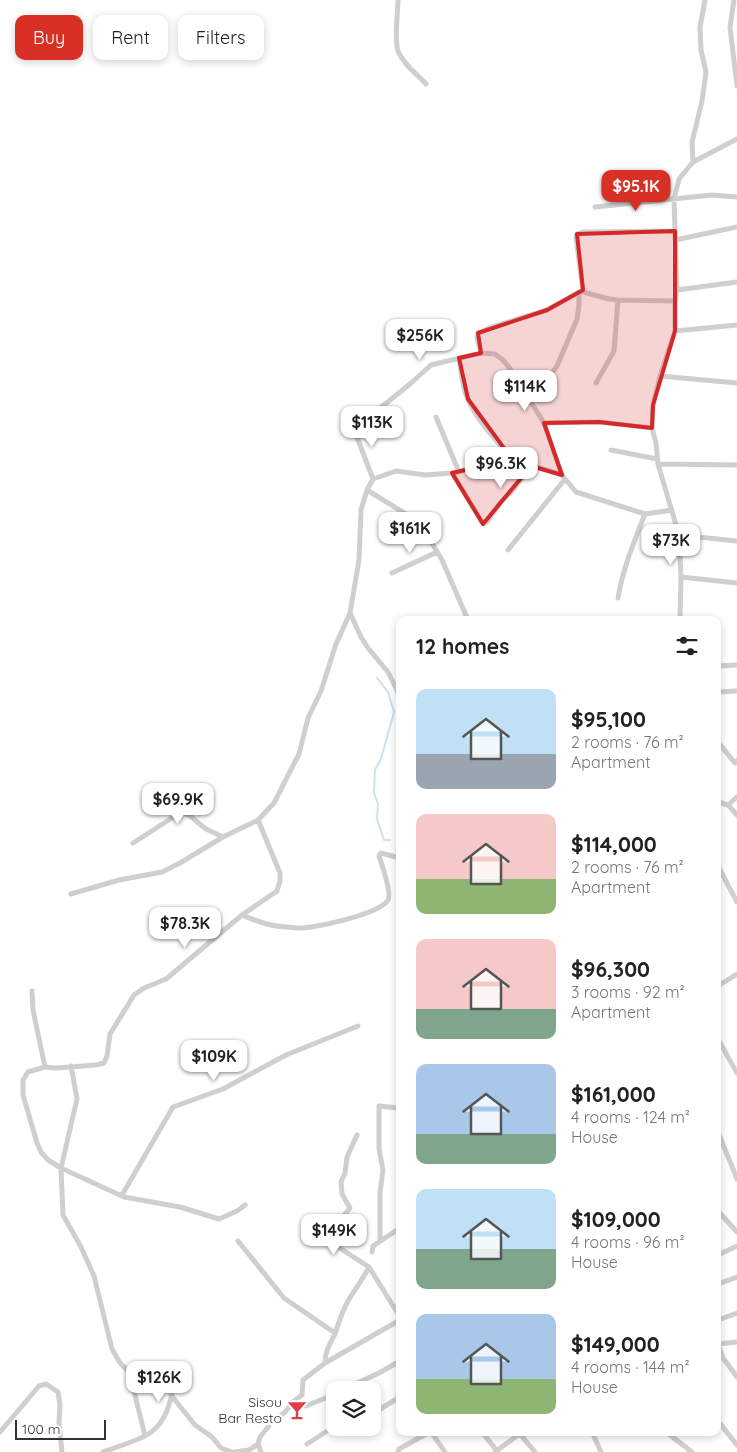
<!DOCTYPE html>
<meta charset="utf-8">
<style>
body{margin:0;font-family:Quicksand,sans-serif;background:#f6f6f6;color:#222;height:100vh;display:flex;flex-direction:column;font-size:19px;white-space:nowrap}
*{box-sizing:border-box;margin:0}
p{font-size:16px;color:#767676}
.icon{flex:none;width:28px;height:28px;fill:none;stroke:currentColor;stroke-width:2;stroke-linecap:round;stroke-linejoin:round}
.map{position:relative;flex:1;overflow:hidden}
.details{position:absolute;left:396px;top:616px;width:325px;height:820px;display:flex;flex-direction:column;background:#fff;border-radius:10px;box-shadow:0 2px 8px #0003}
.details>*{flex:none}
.banner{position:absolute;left:15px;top:15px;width:306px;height:45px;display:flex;gap:10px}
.controls{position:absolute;left:326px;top:1381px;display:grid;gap:10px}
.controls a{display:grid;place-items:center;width:55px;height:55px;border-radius:10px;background:#fff;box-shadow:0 2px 8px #0003;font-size:25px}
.scale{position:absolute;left:15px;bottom:12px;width:91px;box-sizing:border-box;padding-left:5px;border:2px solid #323232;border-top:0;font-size:14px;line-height:18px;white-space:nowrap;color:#323232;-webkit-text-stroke:4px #fff;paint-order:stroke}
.price{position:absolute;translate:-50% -42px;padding:0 11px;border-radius:10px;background:#fff;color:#222;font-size:16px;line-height:32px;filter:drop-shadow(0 1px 2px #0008)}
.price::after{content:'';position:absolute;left:50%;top:30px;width:15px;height:11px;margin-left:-8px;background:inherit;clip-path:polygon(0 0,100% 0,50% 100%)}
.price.current{background:#d93025;color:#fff}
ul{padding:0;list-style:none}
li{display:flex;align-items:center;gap:15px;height:125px;padding:0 20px}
li span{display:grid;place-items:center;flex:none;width:140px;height:100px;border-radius:10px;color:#555}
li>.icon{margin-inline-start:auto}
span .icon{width:60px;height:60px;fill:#fffc;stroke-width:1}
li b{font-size:21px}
h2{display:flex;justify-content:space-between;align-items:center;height:60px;padding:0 20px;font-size:21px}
.tag{padding:0 18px;border-radius:10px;background:#fff;box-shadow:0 2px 8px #0003;font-size:18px;line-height:45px}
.tag.current{background:#d93025;color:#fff}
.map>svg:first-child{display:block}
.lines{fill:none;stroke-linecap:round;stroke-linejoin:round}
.stream{stroke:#cee1ec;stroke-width:2}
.minor{stroke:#cfcfcf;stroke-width:5}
.marked{fill:#d62828;fill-opacity:0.2;stroke:#d62828;stroke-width:4;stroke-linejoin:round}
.labels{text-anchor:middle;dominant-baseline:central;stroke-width:5;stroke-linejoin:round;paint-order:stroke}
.poi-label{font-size:14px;fill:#323232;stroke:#fff;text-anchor:end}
</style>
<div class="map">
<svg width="737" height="1452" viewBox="0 0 737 1452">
<rect width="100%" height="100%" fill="#fff"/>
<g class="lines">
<path class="stream" d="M377 678 388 692 394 712 381 759 375 770 374 793 378 804 377 819 384 840H390"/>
<path class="minor" d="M398 0C398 13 394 40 398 51 403 64 417 74 426 84
M734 0 730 27 737 86
M693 162 692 142 702 101 706 72 701 50 700 27 705 0
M595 207 712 195 737 197
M675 240 737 227
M677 290 737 282
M583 292 576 237 577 234 583 232 675 231
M675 331 737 325
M481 353 477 338 478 333 492 327 547 310 579 292H583L609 299 618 300 675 301
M459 358C461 372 462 387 468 400 478 422 497 441 512 459
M660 376 737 383
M596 383 614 351 618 300
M530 400 545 383 557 366 577 319 579 305V292
M379 409 410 384 431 365 481 353 495 354 503 360 509 367 544 423 562 475 576 492 645 514 672 510
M436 417 459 472
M544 423 599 422 652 428
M352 424 373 479
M611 450 657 459
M658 464 737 465
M452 473 483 524 487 522 500 503 513 490 531 466
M367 490 414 519 424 530 442 560 468 620
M679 535 737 541
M508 550 565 479
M392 573 437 552
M681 577 737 583
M618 598C623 568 634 542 645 514
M350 613 361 637 368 648 388 672 397 690 400 699
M680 620 681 577 679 535 658 464 656 443 652 428 653 405 660 376 675 331V301L677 290 674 199 679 179 693 162 737 139
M718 666 737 665
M718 692 737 691
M718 742 735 763 737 761
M718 802 728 805 737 797
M728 805 737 815
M133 843 178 814 182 812 190 816 206 829 223 837
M718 866 737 902
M71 894 119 880 162 872 180 863 223 837 258 820 274 803 299 754 308 718 321 691 336 644 350 613 359 560 361 510 367 490 373 479 396 471 425 475 452 473 512 459 562 475
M242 915C250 918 258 922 267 924 277 927 288 927 297 928 313 929 380 914 388 900 392 893 382 865 379 856L381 853 400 858
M718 986 737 974
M32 991 33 1010 45 1067
M718 1039 737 1073
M71 1066 77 1099 61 1168 63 1215 81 1247 94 1276 112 1349 120 1363 128 1371 133 1387 145 1436
M718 1132 737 1179
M357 1135 347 1157 345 1173 341 1182 342 1194 350 1208 328 1235 327 1241 335 1245 369 1267 400 1317
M122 1195 173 1107 223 1089 286 1055 358 1026
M245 1205 237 1211 219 1219 180 1207 124 1197 61 1168 48 1160 41 1152 37 1143 23 1095V1080L28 1072 45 1067 56 1068 96 1065 104 1063 107 1056 110 1034 134 995 144 988 166 979 242 915 277 891 280 881V873L258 820
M718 1211 737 1232
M238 1241 284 1298 335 1333
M380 1241V1193L383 1170 379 1149V1106L398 1108 400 1111
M372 1252 373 1246 400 1228
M718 1255 737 1246
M718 1284 737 1277
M718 1320 737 1313
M718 1344 723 1358 737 1377
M718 1344 737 1342
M325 1363 400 1320
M342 1390 379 1373 400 1361
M171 1395 195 1425 212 1437 221 1448 232 1452
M306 1406 335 1394
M372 1414 400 1397
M718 1421 737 1445
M0 1432 39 1386 46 1384 58 1392 60 1405 59 1422 62 1452
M431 1432 445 1452
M482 1432 497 1451
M592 1432 601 1452
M666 1432 692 1452
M520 1434 535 1452
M307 1444 335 1426
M103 1452C116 1447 138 1441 150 1433 169 1420 172 1394 176 1374
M234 1452 249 1450 258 1444
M261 1452 258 1444 260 1437 272 1422 285 1412 294 1401 302 1395 303 1380 325 1363C325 1351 330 1344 335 1334 339 1322 342 1311 348 1301 355 1289 363 1279 369 1267
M398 1452 399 1449 430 1432
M495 1452 522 1432"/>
</g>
<path class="marked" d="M675 231V331L653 405 652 428 599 422 544 423 562 475 531 466 483 524 452 473 512 459 468 399 459 358 481 353 478 333 547 310 583 290 577 234Z"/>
<defs>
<symbol id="bar-bare" viewBox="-9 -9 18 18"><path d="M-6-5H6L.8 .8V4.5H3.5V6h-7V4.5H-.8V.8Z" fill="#e13c49" stroke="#fff" stroke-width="2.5" paint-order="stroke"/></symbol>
</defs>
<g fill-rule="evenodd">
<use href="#bar-bare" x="283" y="1396" width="28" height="28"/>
</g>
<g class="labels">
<g class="poi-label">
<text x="282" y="1402">Sisou<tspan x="282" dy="16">Bar Resto</tspan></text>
</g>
</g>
</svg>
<div class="controls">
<a><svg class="icon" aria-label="layers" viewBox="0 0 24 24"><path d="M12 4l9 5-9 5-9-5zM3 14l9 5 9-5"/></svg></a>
</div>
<div class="scale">100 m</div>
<b class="price current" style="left:636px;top:212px">$95.1K</b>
<b class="price" style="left:420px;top:361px">$256K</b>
<b class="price" style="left:525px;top:412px">$114K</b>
<b class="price" style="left:372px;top:448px">$113K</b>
<b class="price" style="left:501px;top:489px">$96.3K</b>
<b class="price" style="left:410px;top:554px">$161K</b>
<b class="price" style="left:671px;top:566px">$73K</b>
<b class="price" style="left:178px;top:825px">$69.9K</b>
<b class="price" style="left:185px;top:949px">$78.3K</b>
<b class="price" style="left:214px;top:1082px">$109K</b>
<b class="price" style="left:334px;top:1256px">$149K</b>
<b class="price" style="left:159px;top:1403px">$126K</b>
<div class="banner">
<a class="tag current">Buy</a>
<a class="tag">Rent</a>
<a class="tag">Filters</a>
</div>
<section class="details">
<h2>12 homes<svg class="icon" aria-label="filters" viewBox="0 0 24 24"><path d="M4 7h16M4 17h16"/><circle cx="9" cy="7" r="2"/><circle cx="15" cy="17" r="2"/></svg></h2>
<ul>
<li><span style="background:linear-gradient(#bfe0f5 65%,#9aa5b1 0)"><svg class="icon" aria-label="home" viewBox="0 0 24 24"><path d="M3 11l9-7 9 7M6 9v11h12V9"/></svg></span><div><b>$95,100</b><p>2 rooms · 76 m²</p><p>Apartment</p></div></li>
<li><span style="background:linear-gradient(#f6c9c9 65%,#8fb573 0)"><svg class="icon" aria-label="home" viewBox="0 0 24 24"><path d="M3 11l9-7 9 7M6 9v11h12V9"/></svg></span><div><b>$114,000</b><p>2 rooms · 76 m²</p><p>Apartment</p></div></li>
<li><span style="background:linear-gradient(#f6c9c9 70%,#7fa58c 0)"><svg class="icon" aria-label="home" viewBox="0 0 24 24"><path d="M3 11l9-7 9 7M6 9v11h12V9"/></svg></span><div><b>$96,300</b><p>3 rooms · 92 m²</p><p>Apartment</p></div></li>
<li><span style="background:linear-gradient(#a9c7e8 70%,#7fa58c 0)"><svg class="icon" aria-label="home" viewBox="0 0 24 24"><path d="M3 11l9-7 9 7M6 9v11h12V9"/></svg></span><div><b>$161,000</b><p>4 rooms · 124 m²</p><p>House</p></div></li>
<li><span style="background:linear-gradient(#bfe0f5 60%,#7fa58c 0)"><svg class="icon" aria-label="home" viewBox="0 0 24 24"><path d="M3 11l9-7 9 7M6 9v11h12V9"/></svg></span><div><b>$109,000</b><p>4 rooms · 96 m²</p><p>House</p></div></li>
<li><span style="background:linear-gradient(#a9c7e8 65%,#8fb573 0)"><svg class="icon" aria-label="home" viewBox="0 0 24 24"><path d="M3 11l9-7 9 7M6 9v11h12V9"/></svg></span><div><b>$149,000</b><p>4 rooms · 144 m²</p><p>House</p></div></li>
</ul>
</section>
</div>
